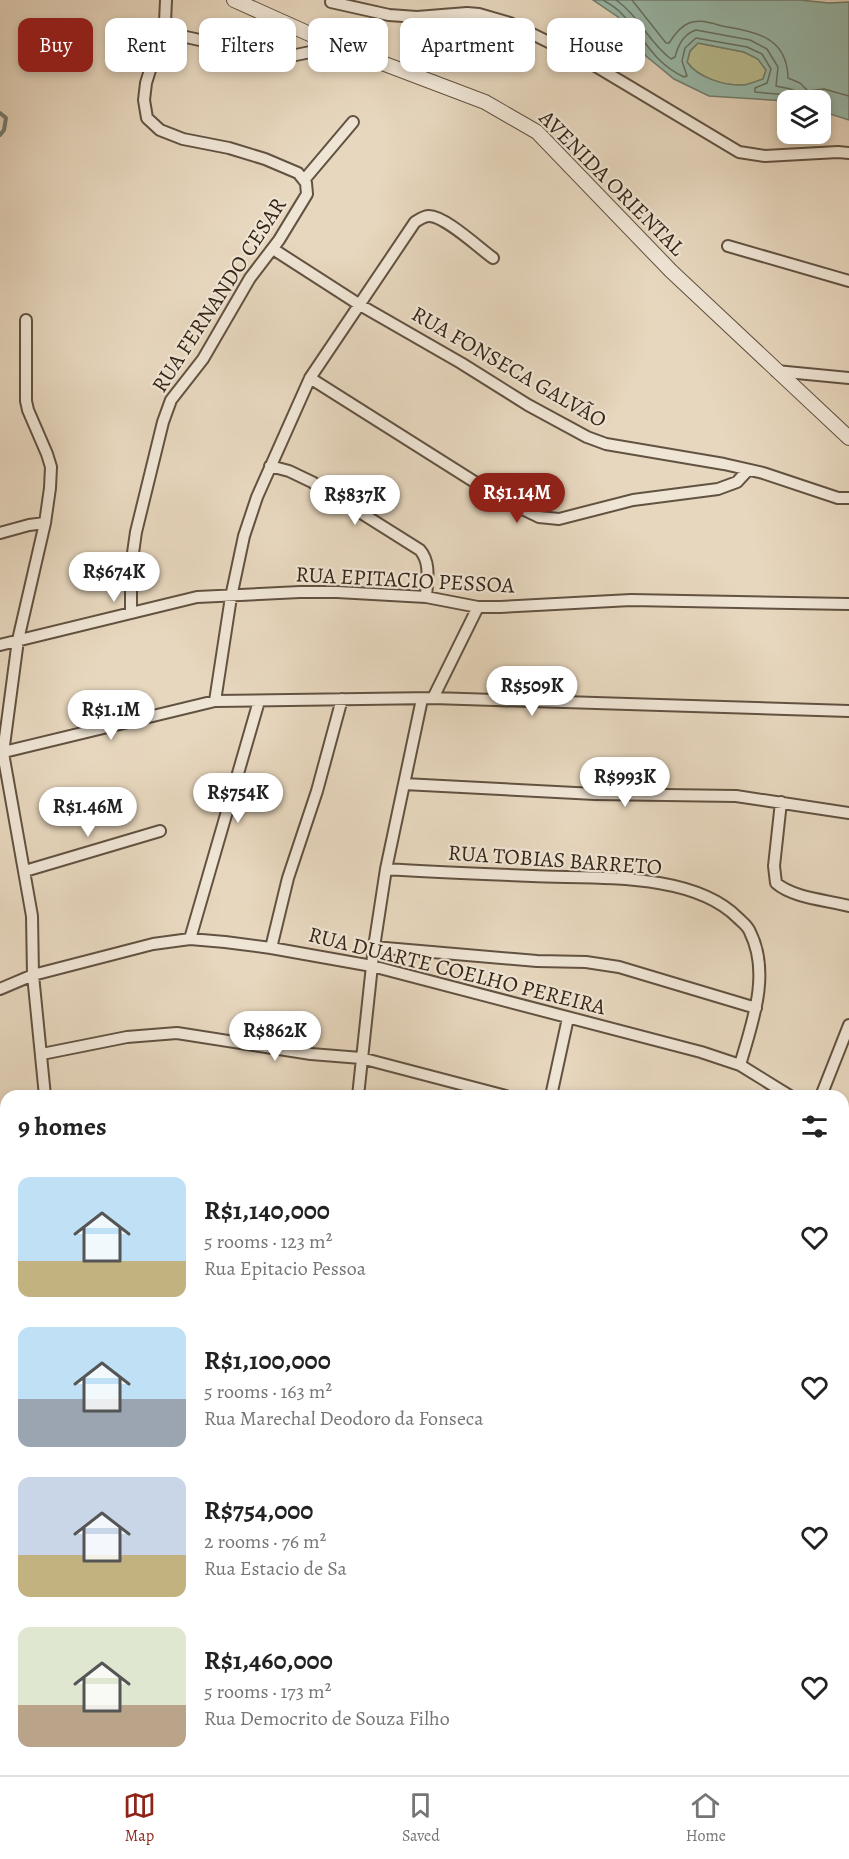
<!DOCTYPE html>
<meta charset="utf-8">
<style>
body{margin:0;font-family:Alegreya,serif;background:#f6f6f6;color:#222;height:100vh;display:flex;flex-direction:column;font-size:22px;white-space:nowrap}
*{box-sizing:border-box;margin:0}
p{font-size:20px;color:#767676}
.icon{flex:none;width:33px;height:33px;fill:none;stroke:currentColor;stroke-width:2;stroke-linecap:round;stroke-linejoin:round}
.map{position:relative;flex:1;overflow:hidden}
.panel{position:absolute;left:0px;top:1090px;width:849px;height:686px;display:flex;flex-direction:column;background:#fff;border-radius:18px 18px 0 0;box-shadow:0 3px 9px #0003}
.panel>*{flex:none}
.guide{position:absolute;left:18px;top:18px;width:813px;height:54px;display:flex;gap:12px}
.fabs{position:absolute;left:777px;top:90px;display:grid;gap:12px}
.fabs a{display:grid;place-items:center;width:54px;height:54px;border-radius:12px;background:#fff;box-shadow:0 3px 9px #0003;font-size:30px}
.price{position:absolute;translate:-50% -51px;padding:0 14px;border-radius:21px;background:#fff;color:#222;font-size:20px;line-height:39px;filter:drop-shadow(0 2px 3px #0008)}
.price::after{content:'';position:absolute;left:50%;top:36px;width:18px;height:14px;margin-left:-9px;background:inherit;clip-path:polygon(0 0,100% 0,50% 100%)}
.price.active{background:#8f2418;color:#fff}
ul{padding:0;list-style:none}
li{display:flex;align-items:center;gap:18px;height:150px;padding:0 18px}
li span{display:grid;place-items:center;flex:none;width:168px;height:120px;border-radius:12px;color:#555}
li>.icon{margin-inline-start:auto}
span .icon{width:72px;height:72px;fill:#fffc;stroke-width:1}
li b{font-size:26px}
h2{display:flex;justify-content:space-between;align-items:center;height:72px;padding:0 18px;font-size:26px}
.chip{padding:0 21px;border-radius:12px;background:#fff;box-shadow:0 3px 9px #0003;font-size:21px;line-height:54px}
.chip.active{background:#8f2418;color:#fff}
.tab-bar{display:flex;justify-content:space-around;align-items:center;height:84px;border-top:2px solid #e0e0e0;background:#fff;font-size:16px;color:#767676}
.tab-bar a{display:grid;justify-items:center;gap:3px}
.tab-bar .active{color:#8f2418}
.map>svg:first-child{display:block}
.green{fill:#b9bd8f;stroke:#787153;stroke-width:1.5}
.water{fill:#98baab;stroke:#717e70;stroke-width:1.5;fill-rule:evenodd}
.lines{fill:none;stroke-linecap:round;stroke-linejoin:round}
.shore{stroke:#677061;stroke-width:1.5}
.stream{stroke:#717e70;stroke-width:4}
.minor-casing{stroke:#625241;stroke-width:14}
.tertiary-casing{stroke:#625241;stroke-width:16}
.minor{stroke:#efe5d5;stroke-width:10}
.tertiary{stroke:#efe5d5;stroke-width:14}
.labels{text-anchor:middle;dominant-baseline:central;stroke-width:4.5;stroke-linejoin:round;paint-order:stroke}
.street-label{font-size:22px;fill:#362517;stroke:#efe5d5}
</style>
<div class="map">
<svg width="849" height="1775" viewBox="0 0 849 1775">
<rect width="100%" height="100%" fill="#e7d7be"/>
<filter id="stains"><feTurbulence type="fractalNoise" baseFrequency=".00333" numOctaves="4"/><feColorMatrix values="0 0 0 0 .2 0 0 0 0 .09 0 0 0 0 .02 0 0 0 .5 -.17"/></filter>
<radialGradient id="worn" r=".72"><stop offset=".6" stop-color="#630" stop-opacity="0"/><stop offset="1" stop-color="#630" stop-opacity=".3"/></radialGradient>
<path class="green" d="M698 43 744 52 758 59 766 70 763 79C757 81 750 84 744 85 725 86 698 78 687 62L690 51Z"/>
<path class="water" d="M593 0H800L829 3 849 2V120L821 111 820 100 787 101 709 96 674 79 646 56 618 17ZM698 43 744 52 758 59 766 70 763 79C757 81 750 84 744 85 725 86 698 78 687 62L690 51Z"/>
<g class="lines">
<path class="shore" d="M603 0C610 4 617 8 622 14 644 37 652 62 684 77L687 76 682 61 685 48 696 38 747 47 762 54 771 69 767 83 755 88V92L788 95 793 100
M616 0C639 16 649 43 671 59L675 57C678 45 683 34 696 30L750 40 767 49 778 67 776 86C787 89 797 87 801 100
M632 0 666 43H669C674 35 681 26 689 23 700 19 711 23 722 26 755 32 787 36 788 78L800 83 808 91 824 89 849 96"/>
<path class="stream" d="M0 113 6 118 4 130 0 135"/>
<defs>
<path id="minor" d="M331 2 389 15 417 17 467 13 479 14 510 23 587 61 739 152 765 156 838 152 849 153
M163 32 241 49 275 52 291 56 315 51 332 44
M304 180 353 122
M728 246 849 281
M273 249 360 305 461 363 528 405 587 437 606 444 724 464 763 473 838 498H849
M26 320V401L28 410 47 454 51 467 50 488 45 523 18 640 3 753 32 916 33 975 45 1096
M776 371 849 378
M310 378 500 498 539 517 559 519 633 500 718 489 737 482 748 470
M270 466 289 471 312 482 420 550C431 563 427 580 426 597
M0 533 29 525 45 523
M131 613V567L136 532 163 422 171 400 203 359 250 278 279 240 307 194 306 183 298 173 265 159 229 148 183 139 160 130 147 118 144 100 146 83 165 22 166 0
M0 645 197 597 300 592H337L426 597 478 607H500L631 600 849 604
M433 698 478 607
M215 701 231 597 244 536 257 497 310 378 415 222C420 219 424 216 429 216 445 216 479 248 493 258
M0 753 215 701 433 698 849 711
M404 784 595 794 736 796 849 813
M781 802 774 866 776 883C793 898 827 900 849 906
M386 869C435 872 483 874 532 876 593 879 692 871 738 918 742 922 748 926 750 932 771 974 752 1023 740 1065
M25 871 160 831
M190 939 259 701
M374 947 537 961 586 962 619 967 756 1008
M271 948 288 878 317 791 342 699
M0 989 33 975 153 944 190 939 225 942 271 948 372 966 701 1052 740 1065 790 1096
M42 1054 127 1037 177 1033 311 1054 361 1058 506 1096
M358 1096 374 947 386 869 422 699
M551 1096 568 1018
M821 1096 849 1025
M0 1186 6 1183
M843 1219 849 1221
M0 1324 6 1321
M843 1381 849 1382
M843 1590 849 1571
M684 1770 698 1775
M536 1775 538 1770
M827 1775 829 1770"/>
<path id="tertiary" d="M234 0 332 44 485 102 537 132 671 271 849 438"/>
</defs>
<use href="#minor" class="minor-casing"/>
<use href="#tertiary" class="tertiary-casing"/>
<use href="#minor" class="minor"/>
<use href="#tertiary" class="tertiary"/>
</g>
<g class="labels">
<g class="street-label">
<text transform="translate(612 183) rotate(45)">AVENIDA ORIENTAL</text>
<text transform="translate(219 295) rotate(-57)">RUA FERNANDO CESAR</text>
<text transform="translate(509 367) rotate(30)">RUA FONSECA GALVÃO</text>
<text transform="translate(405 580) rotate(3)">RUA EPITACIO PESSOA</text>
<text transform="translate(555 860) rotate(4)">RUA TOBIAS BARRETO</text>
<text transform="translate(457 971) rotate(14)">RUA DUARTE COELHO PEREIRA</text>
</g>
</g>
<rect width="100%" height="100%" filter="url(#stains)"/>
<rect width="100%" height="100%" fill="url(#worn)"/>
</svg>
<div class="fabs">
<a><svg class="icon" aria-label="layers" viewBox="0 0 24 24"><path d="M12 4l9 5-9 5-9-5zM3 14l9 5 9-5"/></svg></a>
</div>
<b class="price active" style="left:517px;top:524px">R$1.14M</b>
<b class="price" style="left:355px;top:526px">R$837K</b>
<b class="price" style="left:114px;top:603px">R$674K</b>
<b class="price" style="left:532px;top:717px">R$509K</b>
<b class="price" style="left:111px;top:741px">R$1.1M</b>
<b class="price" style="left:625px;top:808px">R$993K</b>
<b class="price" style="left:238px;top:824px">R$754K</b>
<b class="price" style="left:88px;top:838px">R$1.46M</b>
<b class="price" style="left:275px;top:1062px">R$862K</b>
<div class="guide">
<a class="chip active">Buy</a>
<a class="chip">Rent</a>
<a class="chip">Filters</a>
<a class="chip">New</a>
<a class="chip">Apartment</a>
<a class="chip">House</a>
</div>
<section class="panel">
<h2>9 homes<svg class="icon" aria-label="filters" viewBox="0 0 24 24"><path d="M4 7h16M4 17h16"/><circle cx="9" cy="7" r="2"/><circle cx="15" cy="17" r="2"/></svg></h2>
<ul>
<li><span style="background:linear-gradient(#bfe0f5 70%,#c2b280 0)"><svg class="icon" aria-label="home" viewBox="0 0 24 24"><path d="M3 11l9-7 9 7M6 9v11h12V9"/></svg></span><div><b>R$1,140,000</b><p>5 rooms · 123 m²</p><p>Rua Epitacio Pessoa</p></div><svg class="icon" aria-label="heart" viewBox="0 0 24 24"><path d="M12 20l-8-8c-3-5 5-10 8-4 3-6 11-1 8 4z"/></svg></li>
<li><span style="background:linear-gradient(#bfe0f5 60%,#9aa5b1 0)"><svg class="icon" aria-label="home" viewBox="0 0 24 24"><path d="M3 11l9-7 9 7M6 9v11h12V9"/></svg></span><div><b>R$1,100,000</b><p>5 rooms · 163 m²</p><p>Rua Marechal Deodoro da Fonseca</p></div><svg class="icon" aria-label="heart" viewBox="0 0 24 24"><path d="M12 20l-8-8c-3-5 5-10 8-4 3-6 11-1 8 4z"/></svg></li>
<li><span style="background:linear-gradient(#c9d6e8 65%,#c2b280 0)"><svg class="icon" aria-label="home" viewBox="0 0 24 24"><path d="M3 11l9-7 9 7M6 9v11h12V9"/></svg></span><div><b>R$754,000</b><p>2 rooms · 76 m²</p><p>Rua Estacio de Sa</p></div><svg class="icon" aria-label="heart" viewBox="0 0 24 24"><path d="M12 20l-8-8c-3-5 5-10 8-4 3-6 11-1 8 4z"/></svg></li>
<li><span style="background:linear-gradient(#dfe7d0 65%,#b9a48a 0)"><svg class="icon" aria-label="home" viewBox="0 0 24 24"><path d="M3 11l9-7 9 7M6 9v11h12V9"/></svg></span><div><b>R$1,460,000</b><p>5 rooms · 173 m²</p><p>Rua Democrito de Souza Filho</p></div><svg class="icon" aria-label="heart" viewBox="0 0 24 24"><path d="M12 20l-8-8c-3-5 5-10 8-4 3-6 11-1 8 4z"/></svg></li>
</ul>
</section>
</div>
<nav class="tab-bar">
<a class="active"><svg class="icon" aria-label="map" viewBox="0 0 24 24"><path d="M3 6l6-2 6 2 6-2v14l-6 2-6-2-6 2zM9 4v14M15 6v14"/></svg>Map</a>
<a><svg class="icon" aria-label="saved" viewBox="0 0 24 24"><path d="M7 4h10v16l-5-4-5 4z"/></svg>Saved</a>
<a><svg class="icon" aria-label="home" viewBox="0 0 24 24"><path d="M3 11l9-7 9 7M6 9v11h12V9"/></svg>Home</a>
</nav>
